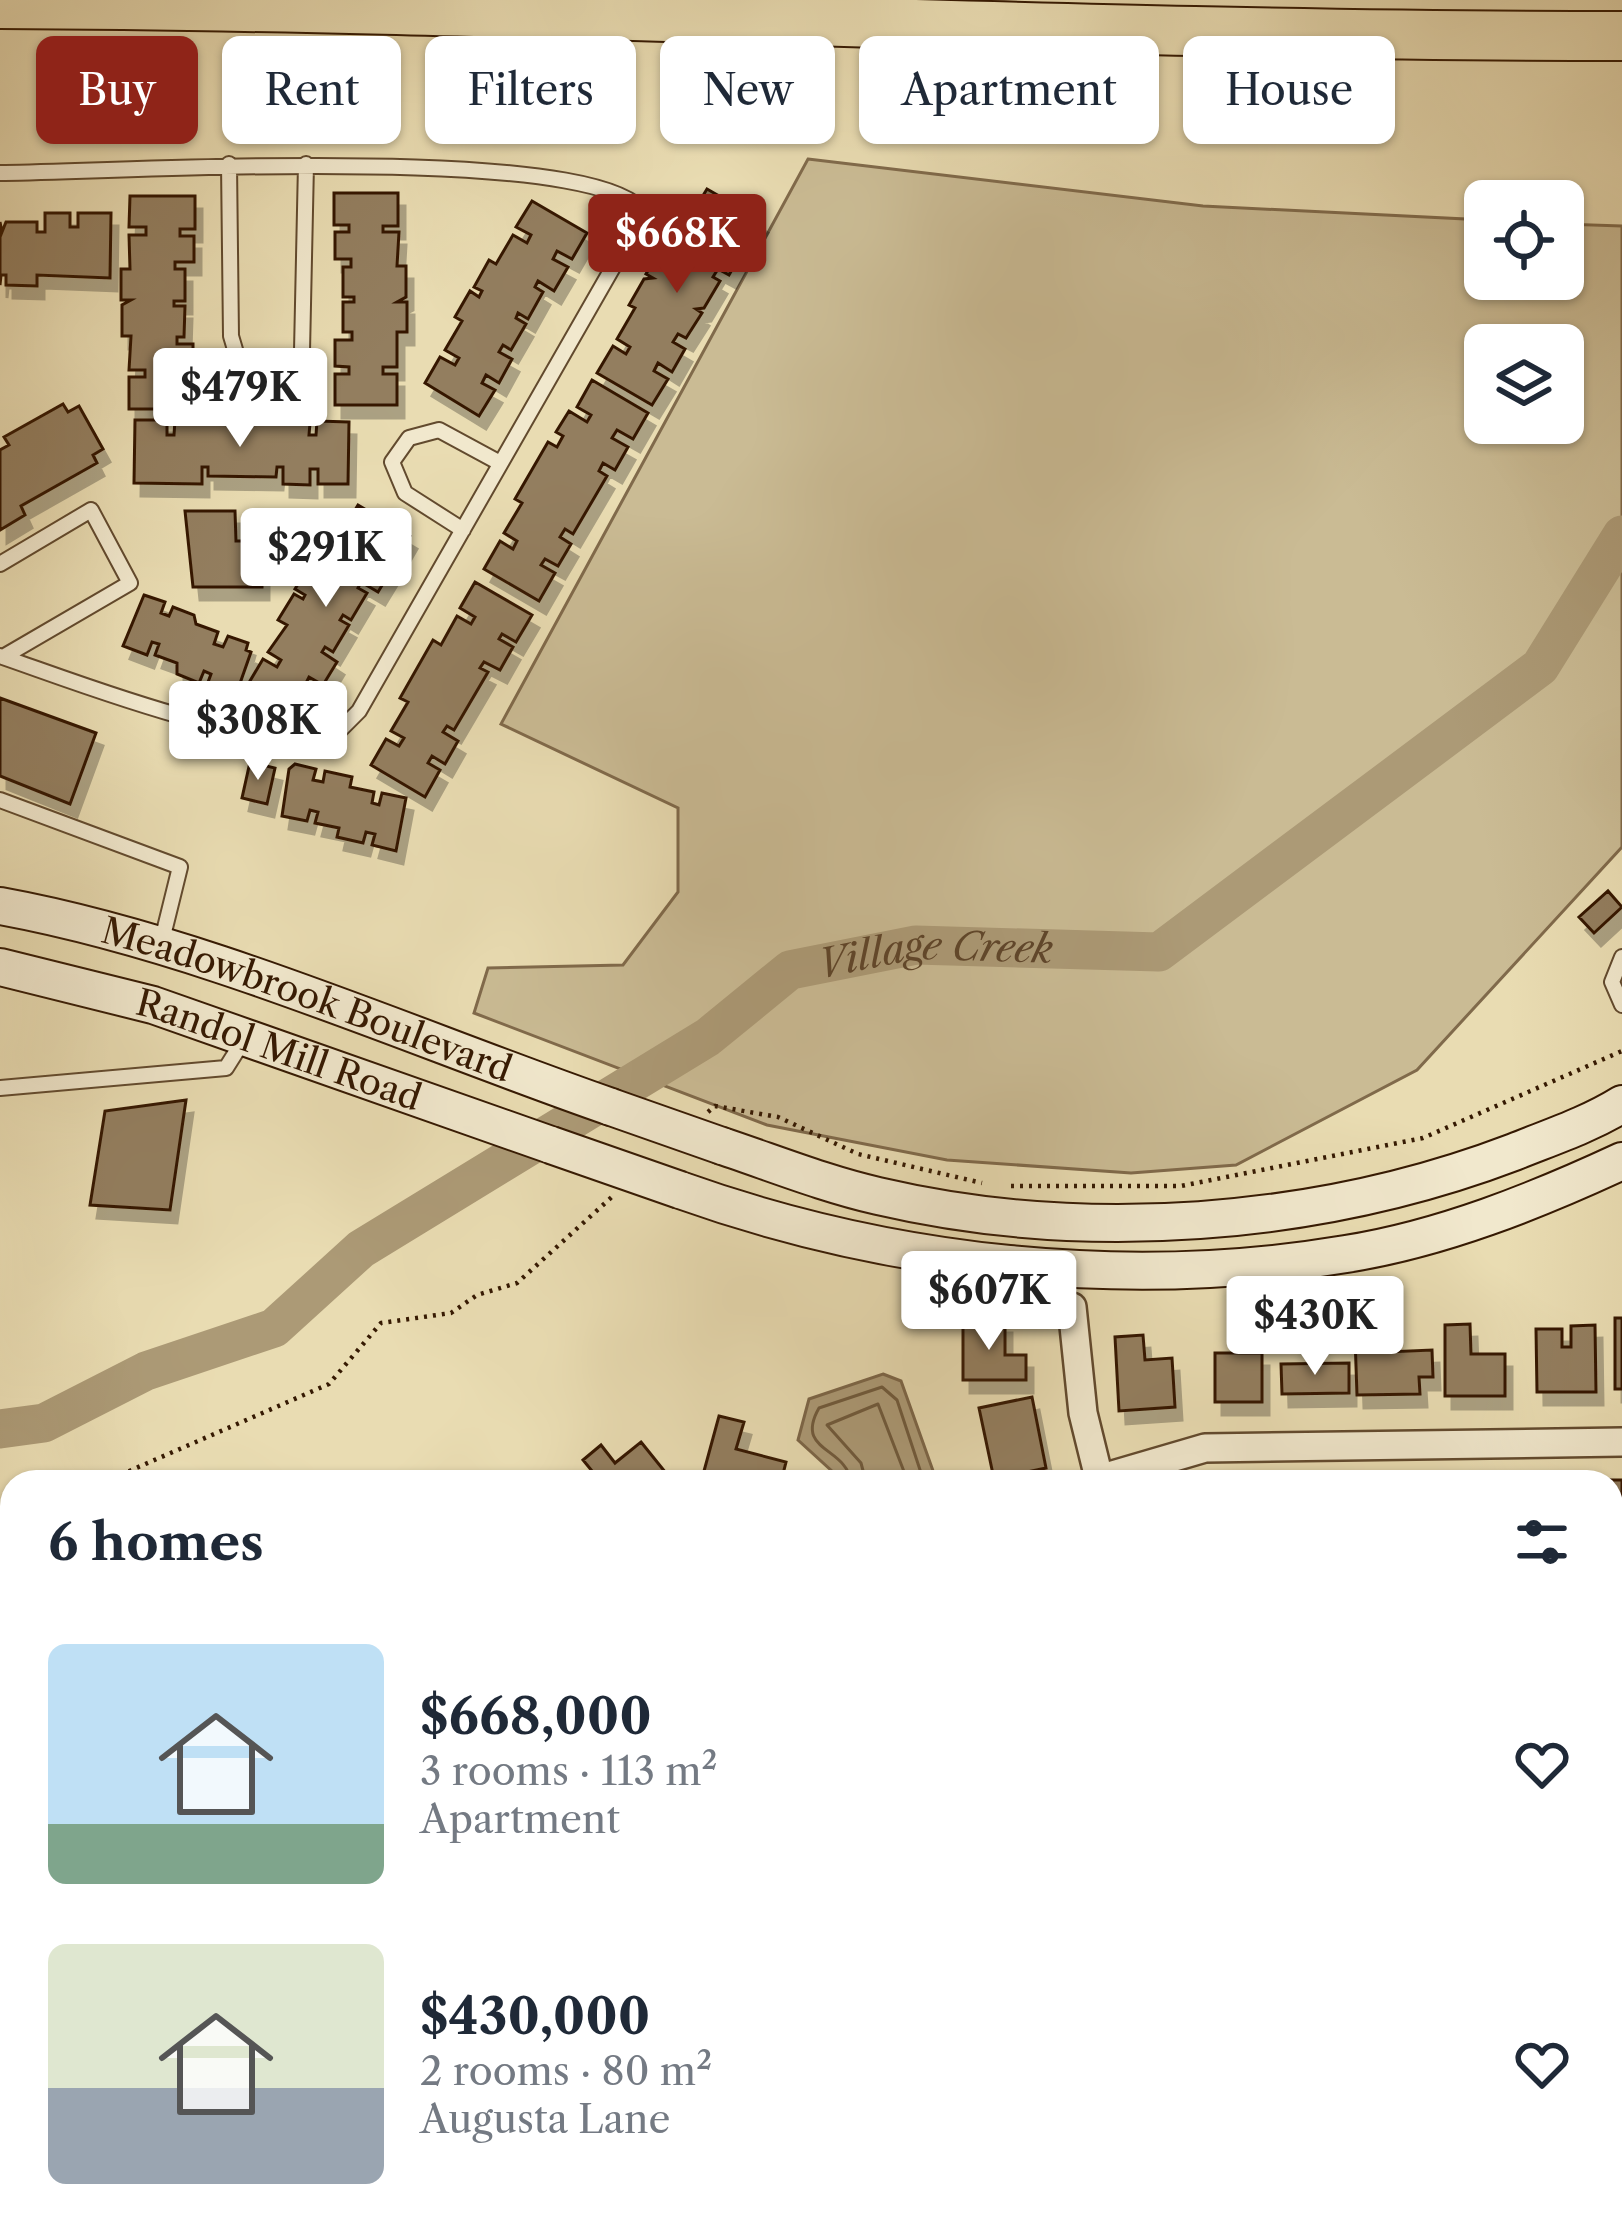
<!DOCTYPE html>
<meta charset="utf-8">
<style>
body{margin:0;font-family:"Libre Caslon Text",serif;background:#f6f6f7;color:#1f2937;height:100vh;display:flex;flex-direction:column;font-size:45px;white-space:nowrap}
*{box-sizing:border-box;margin:0}
p{font-size:39px;color:#747a83}
.icon{flex:none;width:66px;height:66px;fill:none;stroke:currentColor;stroke-width:2;stroke-linecap:round;stroke-linejoin:round}
.map{position:relative;flex:1;overflow:hidden}
.drawer{position:absolute;left:0px;top:1470px;width:1623px;height:768px;display:flex;flex-direction:column;background:#fff;border-radius:36px 36px 0 0;box-shadow:0 3px 9px #0004}
.drawer>*{flex:none}
.guide{position:absolute;left:36px;top:36px;width:1551px;height:108px;display:flex;gap:24px}
.fabs{position:absolute;left:1464px;top:180px;display:grid;gap:24px}
.fabs a{display:grid;place-items:center;width:120px;height:120px;border-radius:18px;background:#fff;box-shadow:0 3px 9px #0004;font-size:60px}
.price{position:absolute;translate:-50% -102px;padding:0 27px;border-radius:12px;background:#fff;color:#222;font-size:39px;line-height:78px;filter:drop-shadow(0 3px 6px #0008)}
.price::after{content:'';position:absolute;left:50%;top:72px;width:36px;height:27px;margin-left:-18px;background:inherit;clip-path:polygon(0 0,100% 0,50% 100%)}
.price.current{background:#8f2418;color:#fff}
ul{padding:0;list-style:none}
li{display:flex;align-items:center;gap:36px;height:300px;padding:0 48px}
li span{display:grid;place-items:center;flex:none;width:336px;height:240px;border-radius:18px;color:#555}
li>.icon{margin-inline-start:auto}
span .icon{width:144px;height:144px;fill:#fffc;stroke-width:1}
li b{font-size:51px}
h2{display:flex;justify-content:space-between;align-items:center;height:144px;padding:0 48px;font-size:51px}
.pill{padding:0 42px;border-radius:18px;background:#fff;box-shadow:0 3px 9px #0004;font-size:42px;line-height:108px}
.pill.current{background:#8f2418;color:#fff}
.map>svg:first-child{display:block}
.green{fill:#cabb94;stroke:#806a4b;stroke-width:3;fill-rule:evenodd}
.water{fill:#ac9a76;stroke:#7c6648;stroke-width:3}
.lines{fill:none;stroke-linecap:round;stroke-linejoin:round}
.shore{stroke:#705a3c;stroke-width:3}
.river{stroke:#ac9a76;stroke-width:39}
.building{fill:#937e5e;stroke:#351902;stroke-width:3;filter:url(#shadow)}
.service-casing{stroke:#624a2e;stroke-width:18}
.minor-casing{stroke:#624a2e;stroke-width:32}
.secondary-casing{stroke:#351902;stroke-width:40}
.motorway-casing{stroke:#351902;stroke-width:52}
.path{stroke:#351902;stroke-width:4.5;stroke-dasharray:3 6;stroke-linecap:butt}
.service{stroke:#f1e8cd;stroke-width:14}
.minor{stroke:#f1e8cd;stroke-width:27}
.secondary{stroke:#f1e8cd;stroke-width:36}
.motorway{stroke:#e9dcb2;stroke-width:48}
.secondary-bridge-casing{stroke:#351902;stroke-width:40;stroke-linecap:butt}
.secondary-bridge{stroke:#f1e8cd;stroke-width:36}
.labels{text-anchor:middle;dominant-baseline:central;stroke-width:9;stroke-linejoin:round;paint-order:stroke}
.street-label{font-size:36px;fill:#351902;stroke:#f1e8cd}
.water-label{font-size:39px;font-style:italic;fill:#5f462b;stroke:#f1e8cd}
</style>
<div class="map">
<svg width="1622" height="2238" viewBox="0 0 1622 2238">
<defs>
<filter id="shadow"><feDropShadow dx="7" dy="13" stdDeviation="0" flood-color="#0004"/></filter>
</defs>
<rect width="100%" height="100%" fill="#e9dcb2"/>
<filter id="stains"><feTurbulence type="fractalNoise" baseFrequency=".00167" numOctaves="4"/><feColorMatrix values="0 0 0 0 .2 0 0 0 0 .09 0 0 0 0 .02 0 0 0 .5 -.17"/></filter>
<radialGradient id="worn" r=".72"><stop offset=".6" stop-color="#630" stop-opacity="0"/><stop offset="1" stop-color="#630" stop-opacity=".3"/></radialGradient>
<path class="green" d="M808 159 1203 206 1485 220V279H1563V224L1622 226V847L1417 1070 1236 1165 1131 1173 947 1160 767 1125 474 1013 488 968 623 965 678 892V808L501 724ZM1485 345H1563V423H1485Z"/>
<path class="water" d="M883 1374 901 1381 937 1482H844L798 1440 809 1399Z
M12 1561V1758L0 1757V1571Z
M1611 1583H1622V1683L1611 1671Z
M1622 1901V2020L1611 2046V1915Z
M12 2053V2226H101L99 2238H0V2057Z
M690 2226H782L785 2238H692Z
M1477 2226H1559L1556 2238H1470Z"/>
<g class="lines">
<path class="shore" d="M851 1482C846 1446 794 1452 819 1408L882 1387 897 1400 924 1482
M866 1482 861 1463 827 1425 878 1404 908 1482"/>
<path class="river" id="s1" d="M0 1429 44 1423 146 1371 274 1328 361 1249 708 1037 790 970 916 945 1159 952 1540 667 1622 535"/>
</g>
<path class="building" d="M707 189 761 220 746 246 733 238 729 245 742 252 729 275 718 269 713 277 720 281 704 308 696 309 702 313 686 338 678 334 673 342 685 349 672 372 658 363 654 371 668 379 652 405 597 373 613 346 626 354 630 347 617 339 635 308 629 305 644 279 653 278 646 274 662 247 670 251 688 221 700 228 704 221 692 214Z
M334 193H398V226H383V232H399L397 266H406V297L397 302H407V332H397V367H383V374H397V405H335V374H349V367L335 366V340H352V332H343V302H354V297H343V267H351V259H335V232H349V225H334Z
M130 196H195V229H180V236H194V262H175V269H185V301H174V306H185L184 337H177V344H193V370H178V376H194V409H129V377H145V370H129L131 336H122V305L131 300H121V269H130L129 235H146V227H129Z
M532 201 587 233 572 259 557 251 553 259 568 267 554 291 538 281 535 287 543 292 528 319 518 313 516 318 526 324 511 350 503 345 499 352 512 359 499 383 486 375 482 383 495 390 479 416 425 383 440 357 455 365 459 358 445 350 462 321 455 317 470 291 479 297 482 291 474 287 489 260 496 264 513 235 527 243 531 235 516 227Z
M45 213H70V227H78V213H111L110 278 37 275V286L6 285V275H1L0 285V222L2 232 6 222H37V232H45Z
M592 380 648 413 633 439 617 430 612 438 628 447 615 470 603 463 599 471 607 476 573 534 565 529 560 537 571 544 558 566 545 559 541 565 555 573 539 601 484 569 500 541 513 549 517 541 504 533 522 503 515 499 548 442 557 447 563 436 556 432 569 411 587 422 591 415 577 407Z
M63 404 68 412 79 406 103 449 93 455 97 463 21 506 25 515 0 530V450L9 445 4 437Z
M208 413 276 414 275 423H310L309 435H316L317 421 349 422 348 484H318V469H310V485L283 484V467H277L276 477 208 476V467H202V484L134 483 135 420H167V435H174L175 420 208 421Z
M358 505 410 536 395 562 382 554 378 560 392 569 378 592 361 582 358 588 367 593 351 620 343 615 340 620 349 625 333 652 325 647 322 652 337 662 323 685 309 677 306 683 319 691 302 718 247 686 263 659 277 667 281 660 268 652 287 625 278 620 294 594 303 599 305 595 295 589 311 563 319 567 336 537 349 545 353 538 342 532Z
M185 511H235L236 541H262V587H193Z
M475 582 532 615 516 642 502 634 499 639 513 647 500 670 484 662 480 668 488 672 454 730 447 726 443 732 458 741 445 764 432 756 428 763 440 770 425 797 371 765 386 739 399 746 404 738 391 731 408 702 400 698 433 640 441 645 457 616 471 624 475 617 460 608Z
M144 595 165 602 161 613 169 616 173 607 194 615 196 624 218 632 214 644 223 647 228 636 248 643 246 650 251 652 238 689 233 687 230 694 207 685 211 674 204 671 199 683 177 674V663L155 655 159 644 152 642 147 655 123 646Z
M0 698 96 733 70 804 0 776Z
M250 762 275 768 267 804 242 798Z
M295 764 316 769 313 780 323 782 325 771 352 777 350 787 374 792 372 803 379 805 382 793 406 798 396 851 372 845 375 834 366 832 363 843 337 837 339 828 315 823 318 812 310 810 307 821 282 816 289 769Z
M1608 891 1622 907 1594 933 1579 917Z
M186 1100 170 1210 90 1205 105 1111Z
M1615 1318H1622V1389H1615Z
M963 1320H1005V1355H1026V1380H963Z
M1470 1324 1471 1354H1505V1396H1445V1325Z
M1595 1325 1596 1392H1537L1536 1329H1562V1347H1571V1326Z
M1143 1335 1145 1360 1172 1358 1175 1407 1119 1411 1115 1337Z
M1387 1336V1352L1432 1350 1433 1377H1419L1420 1394 1357 1395 1355 1337Z
M1215 1353H1262V1402H1215Z
M1349 1363V1393L1282 1394 1281 1364Z
M1032 1397 1046 1468 994 1479 979 1408Z
M719 1416 744 1422 736 1449 786 1462 781 1482H701Z
M641 1442 670 1478 665 1482H601L583 1460 601 1445 615 1463Z
M1559 1480H1622V1536H1611V1482Z
M1611 1752H1621L1622 1813H1611Z
M0 1780H3L5 1848H0Z
M1611 2177 1622 2179V2238H1598L1600 2226H1611Z
M141 2226H181V2238H141Z
M295 2226H360V2238H295Z
M582 2226H635V2238H582Z
M983 2226H1035L1037 2238H985Z
M1156 2226H1217V2238H1156Z
M1313 2226H1362L1361 2238H1313Z"/>
<g class="lines">
<defs>
<path id="service" d="M229 164 231 336 239 363 289 371 302 351 306 164
M0 173C99 173 598 141 644 213L359 711 335 735C253 752 82 684 0 656
M463 530 405 493 392 462 409 438 439 430 500 463
M0 564 91 510 130 583 3 657
M0 800 180 867 161 944
M1622 957 1612 982 1622 1005
M0 1088 226 1068 243 1041"/>
<path id="minor" d="M1072 1307 1083 1413 1100 1482
M1099 1479 1205 1448 1622 1442
M0 1908 12 1906
M251 2226V2238
M943 2226 945 2238
M1273 2226V2238
M546 2238V2226"/>
<g id="secondary">
<path id="s2" d="M0 906C203 943 415 1039 611 1107"/>
<path id="s3" d="M0 967 153 1005 551 1145"/>
<path d="M722 1146C773 1163 825 1184 878 1196 1084 1244 1317 1227 1514 1152 1551 1137 1588 1125 1622 1104"/>
<path d="M680 1190C890 1265 1125 1291 1346 1254 1441 1239 1536 1201 1622 1161"/>
</g>
<path id="motorway" d="M0 4C541 7 1081 36 1622 36"/>
</defs>
<use href="#service" class="service-casing"/>
<use href="#minor" class="minor-casing"/>
<use href="#secondary" class="secondary-casing"/>
<use href="#motorway" class="motorway-casing"/>
<path class="path" d="M708 1112 715 1106 778 1117 858 1154 982 1183
M1011 1186H1181L1423 1138 1622 1051
M104 1482 329 1384 381 1323 451 1313 477 1295 517 1283 614 1195
M0 1519 12 1515"/>
<use href="#service" class="service"/>
<use href="#minor" class="minor"/>
<use href="#secondary" class="secondary"/>
<use href="#motorway" class="motorway"/>
<defs>
<path id="secondary-bridge" d="M611 1107 722 1146
M551 1145 680 1190"/>
</defs>
<use href="#secondary-bridge" class="secondary-bridge-casing"/>
<use href="#secondary-bridge" class="secondary-bridge"/>
</g>
<g class="labels">
<g class="street-label">
<text stroke="none"><textPath href="#s2" startOffset="321">Meadowbrook Boulevard</textPath></text>
<text stroke="none"><textPath href="#s3" startOffset="291">Randol Mill Road</textPath></text>
</g>
<g class="water-label">
<text stroke="none"><textPath href="#s1" startOffset="1071">Village Creek</textPath></text>
</g>
</g>
<rect width="100%" height="100%" filter="url(#stains)"/>
<rect width="100%" height="100%" fill="url(#worn)"/>
</svg>
<div class="fabs">
<a><svg class="icon" aria-label="locate" viewBox="0 0 24 24"><circle cx="12" cy="12" r="6"/><path d="M12 2v4M12 18v4M2 12h4M18 12h4"/></svg></a>
<a><svg class="icon" aria-label="layers" viewBox="0 0 24 24"><path d="M12 4l9 5-9 5-9-5zM3 14l9 5 9-5"/></svg></a>
</div>
<b class="price current" style="left:677px;top:296px">$668K</b>
<b class="price" style="left:240px;top:450px">$479K</b>
<b class="price" style="left:326px;top:610px">$291K</b>
<b class="price" style="left:258px;top:783px">$308K</b>
<b class="price" style="left:989px;top:1353px">$607K</b>
<b class="price" style="left:1315px;top:1378px">$430K</b>
<div class="guide">
<a class="pill current">Buy</a>
<a class="pill">Rent</a>
<a class="pill">Filters</a>
<a class="pill">New</a>
<a class="pill">Apartment</a>
<a class="pill">House</a>
</div>
<section class="drawer">
<h2>6 homes<svg class="icon" aria-label="filters" viewBox="0 0 24 24"><path d="M4 7h16M4 17h16"/><circle cx="9" cy="7" r="2"/><circle cx="15" cy="17" r="2"/></svg></h2>
<ul>
<li><span style="background:linear-gradient(#bfe0f5 75%,#7fa58c 0)"><svg class="icon" aria-label="home" viewBox="0 0 24 24"><path d="M3 11l9-7 9 7M6 9v11h12V9"/></svg></span><div><b>$668,000</b><p>3 rooms · 113 m²</p><p>Apartment</p></div><svg class="icon" aria-label="heart" viewBox="0 0 24 24"><path d="M12 20l-8-8c-3-5 5-10 8-4 3-6 11-1 8 4z"/></svg></li>
<li><span style="background:linear-gradient(#dfe7d0 60%,#9aa5b1 0)"><svg class="icon" aria-label="home" viewBox="0 0 24 24"><path d="M3 11l9-7 9 7M6 9v11h12V9"/></svg></span><div><b>$430,000</b><p>2 rooms · 80 m²</p><p>Augusta Lane</p></div><svg class="icon" aria-label="heart" viewBox="0 0 24 24"><path d="M12 20l-8-8c-3-5 5-10 8-4 3-6 11-1 8 4z"/></svg></li>
</ul>
</section>
</div>
